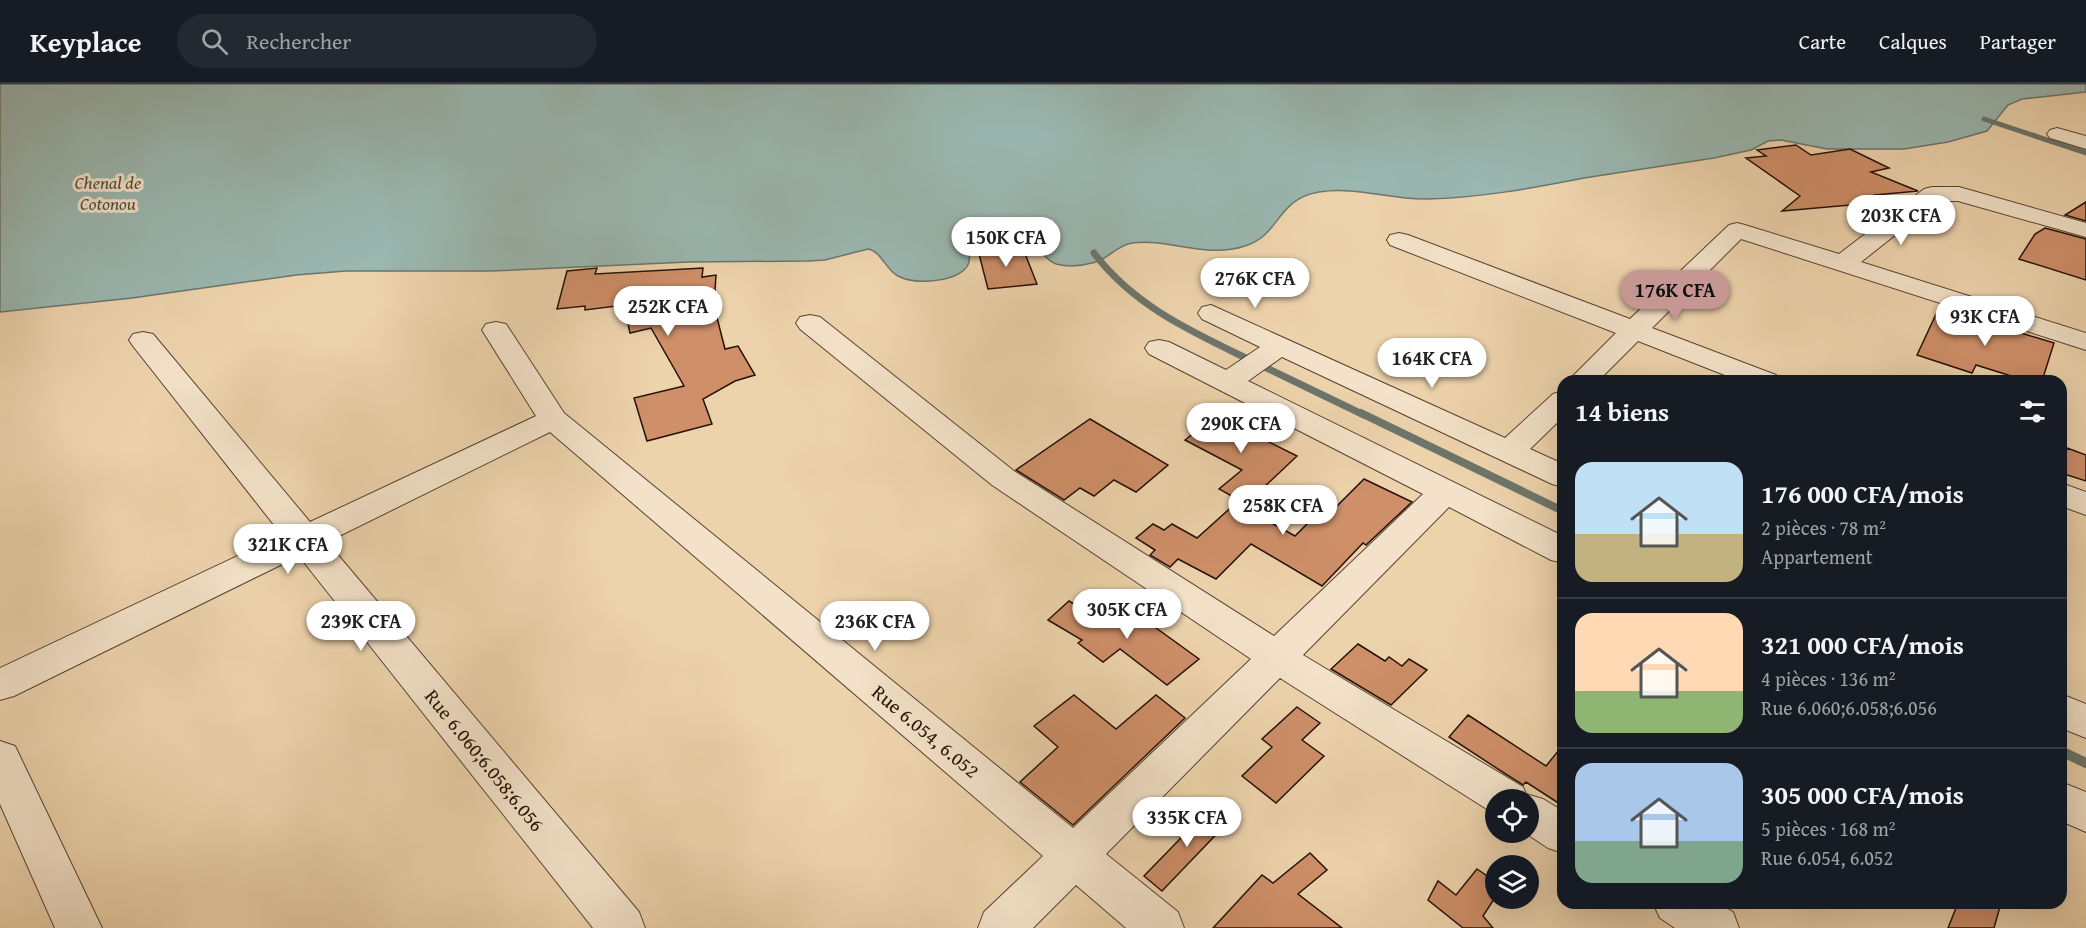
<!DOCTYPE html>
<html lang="fr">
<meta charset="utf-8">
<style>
body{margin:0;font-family:"Gentium Book Plus",serif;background:#242831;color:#f1f3f6;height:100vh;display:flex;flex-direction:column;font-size:22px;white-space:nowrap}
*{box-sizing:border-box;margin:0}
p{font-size:20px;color:#9ea1a6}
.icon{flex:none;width:33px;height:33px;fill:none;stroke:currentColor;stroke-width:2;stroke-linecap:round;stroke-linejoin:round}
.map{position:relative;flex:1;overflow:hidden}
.details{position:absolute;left:1557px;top:291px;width:510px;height:534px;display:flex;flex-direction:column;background:#171b24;border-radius:18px;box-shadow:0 6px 24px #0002}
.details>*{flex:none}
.fabs{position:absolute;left:1485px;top:705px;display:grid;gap:12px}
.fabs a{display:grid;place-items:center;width:54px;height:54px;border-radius:50%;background:#171b24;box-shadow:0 6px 24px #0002;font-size:30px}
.price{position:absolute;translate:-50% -51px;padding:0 14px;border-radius:21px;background:#fff;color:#222;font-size:20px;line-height:39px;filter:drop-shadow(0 2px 3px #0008)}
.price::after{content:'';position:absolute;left:50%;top:36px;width:18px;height:14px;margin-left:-9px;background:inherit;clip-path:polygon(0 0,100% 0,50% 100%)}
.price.selected{background:#c59692;color:#111}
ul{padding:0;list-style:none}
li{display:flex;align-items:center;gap:18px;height:150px;padding:0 18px}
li+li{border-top:2px solid #363941}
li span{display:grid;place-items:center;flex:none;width:168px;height:120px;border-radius:18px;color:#555}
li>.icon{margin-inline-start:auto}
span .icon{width:72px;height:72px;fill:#fffc;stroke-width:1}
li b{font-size:26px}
h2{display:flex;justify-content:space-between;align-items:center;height:72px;padding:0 18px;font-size:26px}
header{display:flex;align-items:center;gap:36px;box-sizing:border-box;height:84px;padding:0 30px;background:#171b24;border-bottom:2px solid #363941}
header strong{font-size:28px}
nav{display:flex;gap:33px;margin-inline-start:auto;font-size:21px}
.search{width:420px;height:54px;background:#242831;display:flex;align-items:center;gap:15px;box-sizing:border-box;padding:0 21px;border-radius:33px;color:#9ea1a6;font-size:22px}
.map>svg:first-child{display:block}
.water{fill:#9ab7b0;stroke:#6c756c;stroke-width:1.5}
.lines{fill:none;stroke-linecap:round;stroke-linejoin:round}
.stream-far3{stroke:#6c756c;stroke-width:5}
.stream-far2{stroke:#6c756c;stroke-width:7}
.stream-far1{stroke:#6c756c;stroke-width:8}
.stream{stroke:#6c756c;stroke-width:10}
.building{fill:#ce8f69;stroke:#261106;stroke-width:1.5}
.minor-casing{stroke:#584230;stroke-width:2}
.minor{fill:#f3e2c9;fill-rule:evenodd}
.labels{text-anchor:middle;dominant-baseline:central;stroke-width:6;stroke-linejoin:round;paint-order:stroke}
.far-water-label{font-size:18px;font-style:italic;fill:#4f4b42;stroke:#f3e2c9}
.street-label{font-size:20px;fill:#261106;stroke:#f3e2c9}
</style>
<header>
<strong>Keyplace</strong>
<div class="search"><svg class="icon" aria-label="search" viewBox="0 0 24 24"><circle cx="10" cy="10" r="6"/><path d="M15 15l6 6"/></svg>Rechercher</div>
<nav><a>Carte</a><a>Calques</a><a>Partager</a></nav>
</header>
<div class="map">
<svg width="2086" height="844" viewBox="0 0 2086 844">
<rect width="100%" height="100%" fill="#edd3ac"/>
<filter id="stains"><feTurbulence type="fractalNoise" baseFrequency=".00333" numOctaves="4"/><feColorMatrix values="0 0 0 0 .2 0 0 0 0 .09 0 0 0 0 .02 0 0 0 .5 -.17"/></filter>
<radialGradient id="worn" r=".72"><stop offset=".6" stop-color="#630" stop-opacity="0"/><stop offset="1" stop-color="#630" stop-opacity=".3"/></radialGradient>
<path class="water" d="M0 0H2086V8L2022 15 2008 21 1987 47 1948 58 1904 65H1827L1781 56 1768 57 1751 66 1714 74C1671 81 1627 87 1584 94 1533 104 1479 114 1427 115 1391 116 1356 102 1319 108 1276 115 1281 151 1245 162 1205 175 1169 154 1132 159 1117 161 1108 176 1092 179 1081 182 1068 183 1056 180 1046 176 1041 166 1031 161 1021 155 978 155 970 163 969 171 971 180 965 185 952 198 914 201 898 192 886 186 881 167 868 165L825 176 808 177 688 178 491 187H346L296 191 132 214 0 228Z"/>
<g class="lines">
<path class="stream-far3" d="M1984 35 2086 69"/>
<path class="stream-far2" d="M1094 169C1133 221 1190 247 1248 275 1287 294 1325 312 1364 331"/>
<path class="stream-far1" d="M1361 329 1563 427"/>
<path class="stream" d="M2061 667 2086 679"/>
</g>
<path class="building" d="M1796 61 1811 71 1850 65 1889 84 1871 88 1918 107 1875 111 1885 118 1782 127 1800 112 1746 74 1766 72 1757 66Z
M2086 118V137L2065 131Z
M2045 144 2086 155V196L2019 175 2035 150Z
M1022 162 1037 200 988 205 978 166Z
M597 184 595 190 703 184 702 193 716 191 714 222 725 265 738 262 755 291 735 297 703 315 712 340 647 357 634 314 684 302 651 244 630 249 624 221 585 226V222L557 225 567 187Z
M1939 224 2054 259 2042 297H2027L1976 281 1972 289 1917 271Z
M1227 322 1249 333 1237 342 1297 372 1246 420 1219 405 1242 386 1185 356Z
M1090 335 1168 381 1136 408 1114 396 1094 412 1080 404 1064 416 1016 386Z
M2067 364 2086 371V397L2061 389Z
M1364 395 1412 418 1366 461 1363 459 1322 502 1251 460 1216 495 1178 475 1170 483 1150 471 1155 466 1136 454 1153 440 1164 446 1172 440 1197 454 1236 419 1295 452 1316 431 1324 435Z
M1069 517 1105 539 1130 520 1155 538 1152 541 1199 575 1167 601 1120 565 1103 578 1078 559 1082 556 1048 536Z
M1358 560 1385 577 1389 573 1402 582 1409 575 1427 586 1391 621 1331 585Z
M1074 611 1116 645 1156 611 1185 634 1073 741 1020 698 1058 663 1034 642Z
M1297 623 1320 639 1302 656 1324 672 1276 719 1242 692 1272 663 1262 655Z
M1468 631 1546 682 1563 661V722L1526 698 1523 701 1504 689 1449 653Z
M1212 722 1230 736 1162 807 1144 792Z
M1310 769 1327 786 1298 810 1342 844H1213L1262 791 1273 799Z
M1477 785 1496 798V812L1483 832 1493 844H1463L1428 816 1438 797 1456 811Z
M1958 819H2001L1994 844H1948Z"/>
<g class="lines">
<defs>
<path id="minor" d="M2057 44 2086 52V65L2050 54 2047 50 2050 46Z
M1932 103H1959L2086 139V153L1958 117H1938L1861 178 2086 249V266L1741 155 1652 244 1776 291 1780 297H1740L1638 257 1598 297H1568L1616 249 1390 161 1387 156 1390 151 1399 149 1408 151 1630 235 1729 141 1737 139 1745 141 1839 170 1924 105Z
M1211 221 1505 354 1553 310 1563 307V333L1530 365 1563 380V403L1552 400 1282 273 1248 297 1563 452V479L1551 476 1449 423 1303 571 1523 703 1526 710 1543 715 1563 727V769L1548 764 1524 748H1528V716H1496V730L1493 729 1280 594 1106 770 1178 828 1184 844H1126L1076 801 1033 844H978L984 828 1043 772 550 348 327 458 639 828 645 844H593L299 472 14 612 0 616V584L282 451 133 262 129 256 133 250 143 248 153 250 310 438 536 332 482 246 486 240 496 238 506 240 564 329 1073 744 1251 575 992 401 800 245 796 239 800 233 810 231 820 233 1014 387 1274 552 1423 410 1149 270 1145 264 1149 258 1159 256 1169 258 1226 286 1260 263 1202 235 1198 229 1202 223Z
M2061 399 2086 408V431L2061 422Z
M2061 610 2086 620V654L2061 644Z
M0 657 15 662 102 844H55L0 720Z
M2061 698 2086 708V748L2061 737Z
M1653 819H1717L1733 828 1739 844H1675L1660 834Z"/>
</defs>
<use href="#minor" class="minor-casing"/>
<use href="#minor" class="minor"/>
</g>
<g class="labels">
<g class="far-water-label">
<text x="108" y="98">Chenal de<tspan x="108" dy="21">Cotonou</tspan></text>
</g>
<g class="street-label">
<text transform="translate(926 647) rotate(40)">Rue 6.054, 6.052</text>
<text transform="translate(485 676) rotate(51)">Rue 6.060;6.058;6.056</text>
</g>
</g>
<rect width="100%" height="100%" filter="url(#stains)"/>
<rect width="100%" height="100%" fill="url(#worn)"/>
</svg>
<div class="fabs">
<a><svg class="icon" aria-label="locate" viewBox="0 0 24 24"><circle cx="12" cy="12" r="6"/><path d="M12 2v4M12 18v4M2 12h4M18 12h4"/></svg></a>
<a><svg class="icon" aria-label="layers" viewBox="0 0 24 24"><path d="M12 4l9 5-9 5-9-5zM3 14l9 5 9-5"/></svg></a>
</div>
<b class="price" style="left:1901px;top:162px">203K CFA</b>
<b class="price" style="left:1006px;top:184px">150K CFA</b>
<b class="price" style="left:1255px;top:225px">276K CFA</b>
<b class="price selected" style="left:1675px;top:237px">176K CFA</b>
<b class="price" style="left:668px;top:253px">252K CFA</b>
<b class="price" style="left:1985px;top:263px">93K CFA</b>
<b class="price" style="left:1432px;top:305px">164K CFA</b>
<b class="price" style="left:1241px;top:370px">290K CFA</b>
<b class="price" style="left:1283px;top:452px">258K CFA</b>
<b class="price" style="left:288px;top:491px">321K CFA</b>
<b class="price" style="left:1127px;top:556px">305K CFA</b>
<b class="price" style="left:361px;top:568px">239K CFA</b>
<b class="price" style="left:875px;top:568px">236K CFA</b>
<b class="price" style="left:1187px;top:764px">335K CFA</b>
<section class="details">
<h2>14 biens<svg class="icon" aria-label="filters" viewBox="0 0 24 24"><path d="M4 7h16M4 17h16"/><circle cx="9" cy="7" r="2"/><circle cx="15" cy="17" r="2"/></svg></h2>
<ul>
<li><span style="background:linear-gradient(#bfe0f5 60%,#c2b280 0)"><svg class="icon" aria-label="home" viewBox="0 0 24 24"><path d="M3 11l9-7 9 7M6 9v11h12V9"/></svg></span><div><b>176 000 CFA/mois</b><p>2 pièces · 78 m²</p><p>Appartement</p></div></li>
<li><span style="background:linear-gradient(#ffd9b3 65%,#8fb573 0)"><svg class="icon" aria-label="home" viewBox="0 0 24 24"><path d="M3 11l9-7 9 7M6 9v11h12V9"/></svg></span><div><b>321 000 CFA/mois</b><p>4 pièces · 136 m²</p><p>Rue 6.060;6.058;6.056</p></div></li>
<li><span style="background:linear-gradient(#a9c7e8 65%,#7fa58c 0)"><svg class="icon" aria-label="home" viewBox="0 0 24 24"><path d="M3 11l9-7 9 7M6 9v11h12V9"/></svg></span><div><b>305 000 CFA/mois</b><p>5 pièces · 168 m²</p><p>Rue 6.054, 6.052</p></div></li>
</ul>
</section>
</div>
